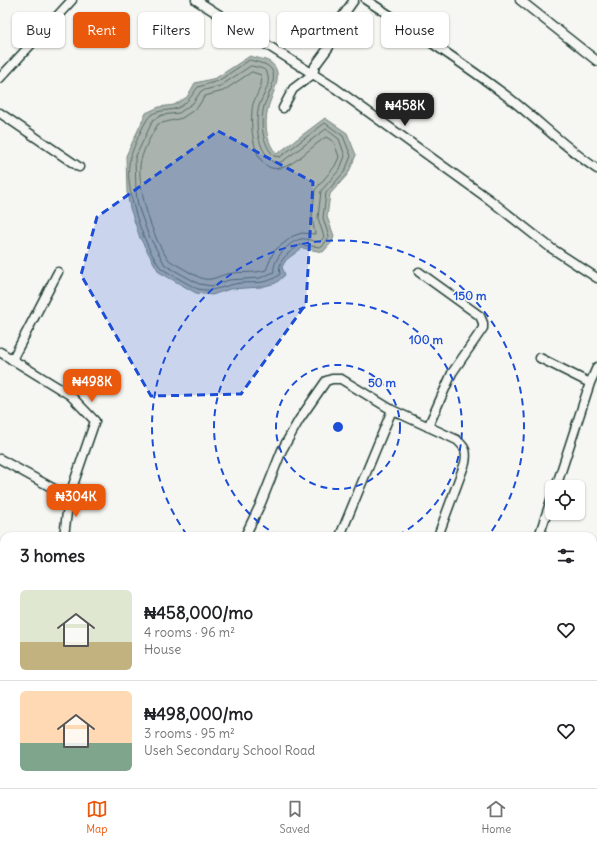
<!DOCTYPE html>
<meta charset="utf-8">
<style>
body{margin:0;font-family:Delius,sans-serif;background:#f2f2f2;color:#202124;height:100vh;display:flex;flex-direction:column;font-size:15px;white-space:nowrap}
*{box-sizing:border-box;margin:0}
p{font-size:13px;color:#757577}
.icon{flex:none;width:22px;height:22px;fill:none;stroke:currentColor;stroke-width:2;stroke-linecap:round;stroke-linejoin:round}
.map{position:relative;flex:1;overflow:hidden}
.sheet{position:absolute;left:0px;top:532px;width:597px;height:256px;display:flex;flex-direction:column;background:#fff;border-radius:12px 12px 0 0;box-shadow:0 1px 3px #0004}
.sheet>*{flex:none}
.guide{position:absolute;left:12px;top:12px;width:573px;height:36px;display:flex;gap:8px}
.buttons{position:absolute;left:545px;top:480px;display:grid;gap:8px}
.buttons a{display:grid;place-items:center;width:40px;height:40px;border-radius:6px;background:#fff;box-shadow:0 1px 3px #0004;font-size:20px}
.price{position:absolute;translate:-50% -34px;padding:0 9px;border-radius:8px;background:#ea580c;color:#fff;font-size:13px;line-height:26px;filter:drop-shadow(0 1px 2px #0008)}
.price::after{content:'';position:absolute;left:50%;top:24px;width:12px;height:9px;margin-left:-6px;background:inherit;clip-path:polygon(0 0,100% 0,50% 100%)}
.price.active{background:#222;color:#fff}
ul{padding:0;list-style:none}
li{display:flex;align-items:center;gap:12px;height:100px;padding:0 20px}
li+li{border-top:1px solid #e0e0e0}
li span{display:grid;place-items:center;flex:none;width:112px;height:80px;border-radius:6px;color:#555}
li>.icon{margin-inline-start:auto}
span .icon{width:48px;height:48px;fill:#fffc;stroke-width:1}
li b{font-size:17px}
h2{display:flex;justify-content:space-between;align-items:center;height:48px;padding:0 20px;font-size:17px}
.chip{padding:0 14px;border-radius:6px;background:#fff;box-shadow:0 1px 3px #0004;font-size:14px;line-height:36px}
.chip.active{background:#ea580c;color:#fff}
.dock{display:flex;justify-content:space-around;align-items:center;height:56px;border-top:1px solid #e0e0e0;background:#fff;font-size:11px;color:#757577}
.dock a{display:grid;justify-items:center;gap:2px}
.dock .active{color:#ea580c}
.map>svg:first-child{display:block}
.water{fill:#aab3ae;stroke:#72847d}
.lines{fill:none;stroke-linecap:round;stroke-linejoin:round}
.shore{stroke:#576c65;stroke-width:1}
.minor-casing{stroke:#1f3d34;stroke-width:11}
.major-casing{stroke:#1f3d34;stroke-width:13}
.minor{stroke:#f6f6f2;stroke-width:8}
.major{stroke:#f6f6f2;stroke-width:10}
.marked{fill:#1d4ed8;fill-opacity:0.2;stroke:#1d4ed8;stroke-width:3;stroke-dasharray:8 5;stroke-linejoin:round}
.ring{fill:none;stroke:#1d4ed8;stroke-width:2;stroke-dasharray:7 5}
.centre{fill:#1d4ed8;stroke:#f6f6f2;stroke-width:2}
.ring-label{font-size:12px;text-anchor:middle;font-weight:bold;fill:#1d4ed8;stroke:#f6f6f2;stroke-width:3.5;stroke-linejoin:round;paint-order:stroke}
</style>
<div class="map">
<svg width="597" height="788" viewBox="0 0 597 788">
<rect width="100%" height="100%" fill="#f6f6f2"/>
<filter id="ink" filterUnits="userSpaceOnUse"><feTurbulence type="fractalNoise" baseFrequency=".025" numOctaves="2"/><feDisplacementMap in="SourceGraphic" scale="8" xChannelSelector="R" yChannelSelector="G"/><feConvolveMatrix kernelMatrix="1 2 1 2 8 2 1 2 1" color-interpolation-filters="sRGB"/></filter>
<g filter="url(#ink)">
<path class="water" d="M250 56C256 58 265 59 270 62 286 73 271 95 268 108 264 123 266 143 277 154L325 118 347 133 356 155 348 174 330 194 327 217 334 236 332 242 323 252 302 248 286 260 282 267 285 275 276 283 261 287 230 289 212 295 196 293 159 272 140 238 130 208 127 192 126 156 146 113 159 107 174 105 187 97 195 83 216 78Z"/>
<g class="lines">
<path class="shore" d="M250 60C255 62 264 63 268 66 281 75 267 96 264 106 260 123 262 144 274 156L280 157 325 123 343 136 351 156 345 171 326 193 323 218 329 237 322 247 300 245C289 253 277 259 280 274 268 285 254 282 240 283 225 285 213 293 198 289 195 288 163 270 161 268 144 248 121 182 131 156 133 148 145 119 151 115 158 110 166 111 174 109 185 107 192 95 198 87L218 81Z
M251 66C256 67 265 68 267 73 272 84 262 96 259 106 255 122 257 146 269 158 273 163 277 164 283 161L326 129 339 139 345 156 340 169 321 191 318 218 324 237 320 242C314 242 307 238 301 239 289 241 272 260 274 272L260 278 229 280 212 286 199 284 165 265 148 234 138 206 136 191 135 158 153 120 162 115 179 113 193 103 201 91 220 86Z
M252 72 261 75C264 85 256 95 253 104 249 121 252 175 281 168 295 165 313 145 326 137L334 142 339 157 335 166 315 190 312 217 315 234 302 233 293 236 274 251 266 270C254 274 240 271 227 274 218 276 210 282 201 278 198 277 171 262 169 260 153 242 135 183 141 160 144 148 152 134 158 124L182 118 197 108 205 96 223 91Z"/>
<defs>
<path id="minor" d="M196 0 335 88 490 200 551 248 597 278
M366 0C413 30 460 61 504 94 536 118 564 147 597 169
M520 0 597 61
M0 78 72 0
M283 108 293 89 313 74 315 66 329 47 335 27 354 0
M0 113 79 167
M419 272 480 316 483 323V328L452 373 428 427
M0 352 70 395 95 421 69 497 64 536
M540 358 590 383
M12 360 58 272
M0 459 69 497
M556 487 590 383 597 367
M245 536 261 503 282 450 299 420 326 381 332 379H341L392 410 457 440C466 448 467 452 465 463L438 536
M340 536 392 410
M539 536 552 497
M0 636 4 625
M593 773 597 774
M95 784 128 788 209 784
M472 784 480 788
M69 788 71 784
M227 788 228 784
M331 788 333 784
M415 788 417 784"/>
<path id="major" d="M593 693 597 684
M593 736 597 726
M552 788 553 784
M572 788 573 784"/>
</defs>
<use href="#minor" class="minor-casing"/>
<use href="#major" class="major-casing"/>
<use href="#minor" class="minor"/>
<use href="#major" class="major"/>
</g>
</g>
<path class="marked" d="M218 131 313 182 306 304 241 394 151 396 81 275 97 217Z"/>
<g class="ring">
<circle cx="338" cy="427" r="62"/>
<path d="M279 536A124 124 0 1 1 397 536"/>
<path d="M187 535A186 186 0 1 1 489 535"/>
</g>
<circle cx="338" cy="427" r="6" class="centre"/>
<g class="ring-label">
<text x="470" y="300">150 m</text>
<text x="426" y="344">100 m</text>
<text x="382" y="387">50 m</text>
</g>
</svg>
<div class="buttons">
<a><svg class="icon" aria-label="locate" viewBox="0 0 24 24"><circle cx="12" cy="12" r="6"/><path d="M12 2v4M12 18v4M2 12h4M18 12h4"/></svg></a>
</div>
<b class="price active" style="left:405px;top:127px">₦458K</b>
<b class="price" style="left:92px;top:403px">₦498K</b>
<b class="price" style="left:76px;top:518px">₦304K</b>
<div class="guide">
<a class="chip">Buy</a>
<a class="chip active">Rent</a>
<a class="chip">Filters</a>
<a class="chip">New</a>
<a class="chip">Apartment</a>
<a class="chip">House</a>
</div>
<section class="sheet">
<h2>3 homes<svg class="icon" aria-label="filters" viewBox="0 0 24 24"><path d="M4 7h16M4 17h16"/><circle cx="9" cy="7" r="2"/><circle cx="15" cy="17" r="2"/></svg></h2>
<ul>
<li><span style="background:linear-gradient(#dfe7d0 65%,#c2b280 0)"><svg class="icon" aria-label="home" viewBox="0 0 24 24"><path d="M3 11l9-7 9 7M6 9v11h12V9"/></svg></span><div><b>₦458,000/mo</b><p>4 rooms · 96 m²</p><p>House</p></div><svg class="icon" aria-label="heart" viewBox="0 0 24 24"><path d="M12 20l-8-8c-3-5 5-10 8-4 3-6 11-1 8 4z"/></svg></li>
<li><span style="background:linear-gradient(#ffd9b3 65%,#7fa58c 0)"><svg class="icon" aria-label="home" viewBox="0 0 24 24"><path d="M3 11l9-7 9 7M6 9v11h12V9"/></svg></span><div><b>₦498,000/mo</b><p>3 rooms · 95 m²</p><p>Useh Secondary School Road</p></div><svg class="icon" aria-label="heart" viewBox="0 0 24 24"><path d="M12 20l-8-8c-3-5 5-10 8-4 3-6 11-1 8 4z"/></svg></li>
</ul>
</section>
</div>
<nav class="dock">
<a class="active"><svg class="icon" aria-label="map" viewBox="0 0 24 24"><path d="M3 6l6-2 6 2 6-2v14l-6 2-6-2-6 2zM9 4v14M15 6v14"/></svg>Map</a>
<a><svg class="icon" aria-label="saved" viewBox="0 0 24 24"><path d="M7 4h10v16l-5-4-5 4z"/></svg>Saved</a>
<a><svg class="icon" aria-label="home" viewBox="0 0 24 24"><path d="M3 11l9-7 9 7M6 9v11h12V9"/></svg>Home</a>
</nav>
